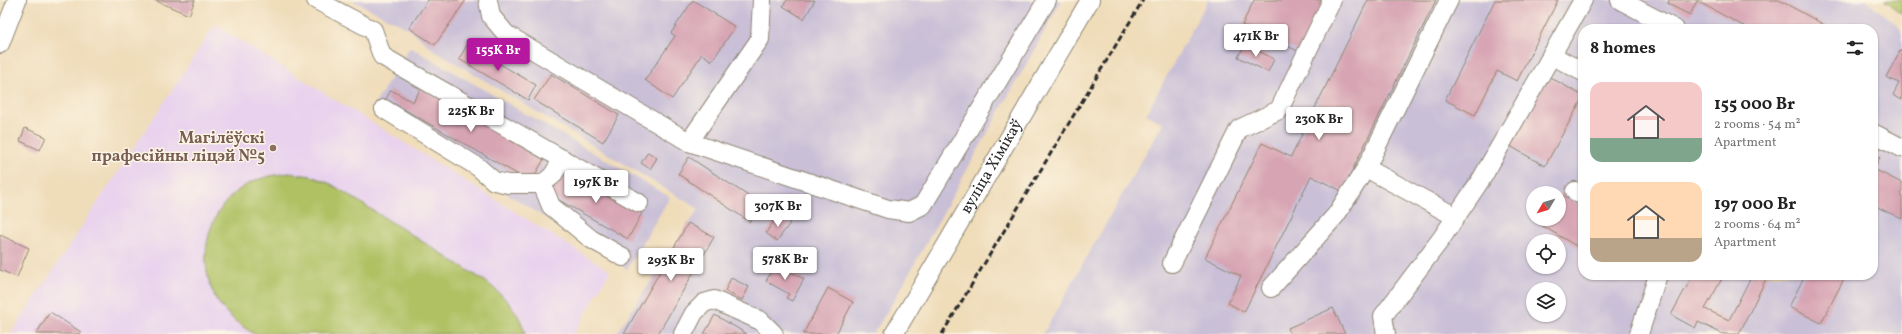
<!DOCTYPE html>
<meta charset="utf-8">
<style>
body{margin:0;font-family:Vollkorn,serif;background:#f2f2f2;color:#222;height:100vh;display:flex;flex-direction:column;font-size:15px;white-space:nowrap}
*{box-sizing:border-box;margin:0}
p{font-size:13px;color:#767676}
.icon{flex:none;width:22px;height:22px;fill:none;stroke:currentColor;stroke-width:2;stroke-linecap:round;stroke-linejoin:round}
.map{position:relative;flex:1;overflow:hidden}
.details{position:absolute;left:1578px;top:24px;width:300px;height:256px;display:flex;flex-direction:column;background:#fff;border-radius:16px;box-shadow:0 1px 3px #0004}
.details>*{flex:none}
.needle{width:26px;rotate:232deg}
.fabs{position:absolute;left:1526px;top:186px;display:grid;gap:8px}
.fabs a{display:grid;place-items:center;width:40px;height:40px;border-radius:50%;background:#fff;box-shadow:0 1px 3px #0004;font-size:20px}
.price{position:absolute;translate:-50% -34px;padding:0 9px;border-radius:4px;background:#fff;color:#222;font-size:13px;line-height:26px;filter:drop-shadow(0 1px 2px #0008)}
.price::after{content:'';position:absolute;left:50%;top:24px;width:12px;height:9px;margin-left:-6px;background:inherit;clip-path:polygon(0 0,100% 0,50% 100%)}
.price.selected{background:#b5179e;color:#fff}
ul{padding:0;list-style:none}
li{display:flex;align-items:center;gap:12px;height:100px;padding:0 12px}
li span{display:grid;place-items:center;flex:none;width:112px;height:80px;border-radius:12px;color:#555}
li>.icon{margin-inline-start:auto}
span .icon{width:48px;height:48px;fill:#fffc;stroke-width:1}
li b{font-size:17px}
h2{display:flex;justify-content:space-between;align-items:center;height:48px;padding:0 12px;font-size:17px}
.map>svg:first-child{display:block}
.built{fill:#e8d2ee}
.industrial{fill:#c9bfd7;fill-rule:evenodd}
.green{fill:#afc164;stroke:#6d7648}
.building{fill:#d7a4b4}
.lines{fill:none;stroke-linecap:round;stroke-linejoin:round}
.minor-casing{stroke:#8d8472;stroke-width:20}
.minor{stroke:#fff;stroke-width:18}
.rail{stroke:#2b2b2b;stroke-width:3;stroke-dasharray:6 3;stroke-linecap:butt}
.education-dot{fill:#8d6e63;stroke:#fcf5e5;stroke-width:1.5}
.labels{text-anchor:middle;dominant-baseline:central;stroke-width:3;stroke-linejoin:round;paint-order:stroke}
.education-label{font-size:16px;font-weight:bold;fill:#785e54;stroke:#fcf5e5;text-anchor:end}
.street-label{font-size:16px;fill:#2b2b2b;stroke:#fcf5e5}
</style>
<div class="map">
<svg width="1902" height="334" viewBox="0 0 1902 334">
<rect width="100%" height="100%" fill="#fcf5e5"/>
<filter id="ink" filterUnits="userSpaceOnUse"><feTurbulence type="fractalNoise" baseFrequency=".025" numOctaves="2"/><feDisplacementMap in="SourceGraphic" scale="8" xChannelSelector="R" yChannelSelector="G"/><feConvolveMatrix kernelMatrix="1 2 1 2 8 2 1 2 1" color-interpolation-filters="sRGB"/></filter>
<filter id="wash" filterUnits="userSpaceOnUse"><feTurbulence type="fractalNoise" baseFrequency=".012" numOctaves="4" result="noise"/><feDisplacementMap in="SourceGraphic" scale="16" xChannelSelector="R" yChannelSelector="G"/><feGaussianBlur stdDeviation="0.9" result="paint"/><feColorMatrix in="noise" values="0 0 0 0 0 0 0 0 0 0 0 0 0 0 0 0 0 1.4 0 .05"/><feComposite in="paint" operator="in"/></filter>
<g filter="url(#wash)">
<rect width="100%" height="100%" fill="#efdcb9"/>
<path class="built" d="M215 25 610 271 574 334H11Z"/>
<path class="industrial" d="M352 0H1062L892 304 873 334H616L699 209 434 50 409 29Z
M1208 0H1866L1899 27 1902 33V334H1043L1163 123 1146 114ZM1583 29H1873V275H1583ZM1533 193H1559V219H1533ZM1533 241H1559V267H1533ZM1533 289H1559V315H1533Z
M410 47 670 197 627 269 372 109Z"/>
<path class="green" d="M1884 0H1902V14Z
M289 173 311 176 331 184 485 281C503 295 520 311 525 334H254C239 325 225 314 216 299 195 260 207 206 248 184 261 177 274 175 289 173Z"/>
<g id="blocks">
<path class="building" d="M154 0H195L189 15Z
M428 0H466L435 45 409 28Z
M693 0 735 27 712 61 702 54 672 99 645 80 675 36 671 33Z
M787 0H815L804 19 783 6Z
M1254 0H1325L1300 52 1242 25Z
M1368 0H1436L1342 191 1311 176 1244 312 1228 303 1241 276 1205 258 1262 143 1291 157Z
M1495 0H1558L1517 81 1497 71 1475 115 1445 100Z
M1669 0H1779L1832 29H1749L1697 1 1690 15 1668 4Z
M1245 44 1274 59 1268 72 1238 57Z
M467 45 536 85 528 100 459 59Z
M1901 49 1902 50V100L1893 95 1899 83 1886 77Z
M551 74 619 115 603 142 534 100Z
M1548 76 1583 96V97L1545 166 1510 146Z
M421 88 544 159 531 182 386 99 391 90 413 102Z
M25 128 46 137 40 150 20 141Z
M648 152 657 158 650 169 641 163Z
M1873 154 1880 157 1874 169 1902 183V219L1873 205Z
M689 157 762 205 750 222 678 174Z
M565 169 642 213 628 239 550 195Z
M1559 193 1583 207V250L1541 225 1544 219H1559Z
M778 215 790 223 777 241 766 233Z
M688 223 714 237 658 334H624Z
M0 235 29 248 17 277 0 270Z
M776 264 804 279 792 301 786 298 789 294 766 281Z
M1693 275H1724L1705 309 1729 320 1752 275H1768L1739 334H1723L1698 322 1695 328 1671 315Z
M1805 275H1846L1821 323 1789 307Z
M731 278 749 287 742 300 725 291Z
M828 288 853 302 836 334H803Z
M1333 308 1345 334H1291L1288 328Z
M50 312 81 332 79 334H36Z
M715 315 747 334H704Z"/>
</g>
</g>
<g filter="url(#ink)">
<use href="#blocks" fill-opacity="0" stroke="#8d8472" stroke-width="1"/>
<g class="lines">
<defs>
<g id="minor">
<path d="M316 0 373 30 382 56 639 203"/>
<path d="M488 0 491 16 506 34 689 142 888 209 909 212 923 205 1047 0"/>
<path d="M1449 0 1366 168 1456 217"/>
<path d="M1620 0 1675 29"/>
<path d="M0 44 17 0"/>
<path d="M1551 55 1583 72"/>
<path d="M384 109 478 167 494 181 508 184H542L552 176 563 159"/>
<path d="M1873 133 1902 148"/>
<path d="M689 142 760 39 762 0"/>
<path d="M542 184 551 206 591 239 623 257"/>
<path d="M1575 191 1583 196"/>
<path d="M1172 263 1239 129 1279 110 1332 0"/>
<path d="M1271 288 1336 215 1366 168"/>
<path d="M683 334 694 313 704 303 714 300 761 321 774 334"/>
<path id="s1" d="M894 334 1090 0"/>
<path d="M1386 334 1383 316 1441 239 1482 178 1583 0"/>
<path d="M1639 334 1658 275"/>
</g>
</defs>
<use href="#minor" class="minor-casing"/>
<use href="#minor" class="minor"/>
<path class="rail" d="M942 334 1143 0"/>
</g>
</g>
<circle class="education-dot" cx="273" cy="148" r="4"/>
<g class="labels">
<g class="education-label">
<text x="265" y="139">Магілёўскі<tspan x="265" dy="18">прафесійны ліцэй №5</tspan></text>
</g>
<g class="street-label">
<text stroke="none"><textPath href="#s1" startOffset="194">вуліца Хімікаў</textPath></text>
</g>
</g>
</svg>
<div class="fabs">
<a><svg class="needle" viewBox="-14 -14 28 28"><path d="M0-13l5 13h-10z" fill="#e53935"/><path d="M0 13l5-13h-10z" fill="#767676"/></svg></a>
<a><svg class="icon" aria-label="locate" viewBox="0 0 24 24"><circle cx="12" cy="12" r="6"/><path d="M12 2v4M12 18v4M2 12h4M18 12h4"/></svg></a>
<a><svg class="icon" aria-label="layers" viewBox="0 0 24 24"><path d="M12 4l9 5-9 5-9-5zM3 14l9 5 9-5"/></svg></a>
</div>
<b class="price" style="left:1256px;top:58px">471K Br</b>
<b class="price selected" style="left:498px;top:72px">155K Br</b>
<b class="price" style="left:471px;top:133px">225K Br</b>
<b class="price" style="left:1319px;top:141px">230K Br</b>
<b class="price" style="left:596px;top:204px">197K Br</b>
<b class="price" style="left:778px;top:228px">307K Br</b>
<b class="price" style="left:785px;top:281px">578K Br</b>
<b class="price" style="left:671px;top:282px">293K Br</b>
<section class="details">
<h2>8 homes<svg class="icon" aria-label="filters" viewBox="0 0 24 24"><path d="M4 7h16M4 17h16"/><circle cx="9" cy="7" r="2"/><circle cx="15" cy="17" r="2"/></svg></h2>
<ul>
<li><span style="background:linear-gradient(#f6c9c9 70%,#7fa58c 0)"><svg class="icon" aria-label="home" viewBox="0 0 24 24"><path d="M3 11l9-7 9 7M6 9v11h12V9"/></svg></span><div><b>155 000 Br</b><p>2 rooms · 54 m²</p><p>Apartment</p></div></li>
<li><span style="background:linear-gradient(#ffd9b3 70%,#b9a48a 0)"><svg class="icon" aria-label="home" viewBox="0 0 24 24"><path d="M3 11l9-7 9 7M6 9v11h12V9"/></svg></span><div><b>197 000 Br</b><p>2 rooms · 64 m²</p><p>Apartment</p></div></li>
</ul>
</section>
</div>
